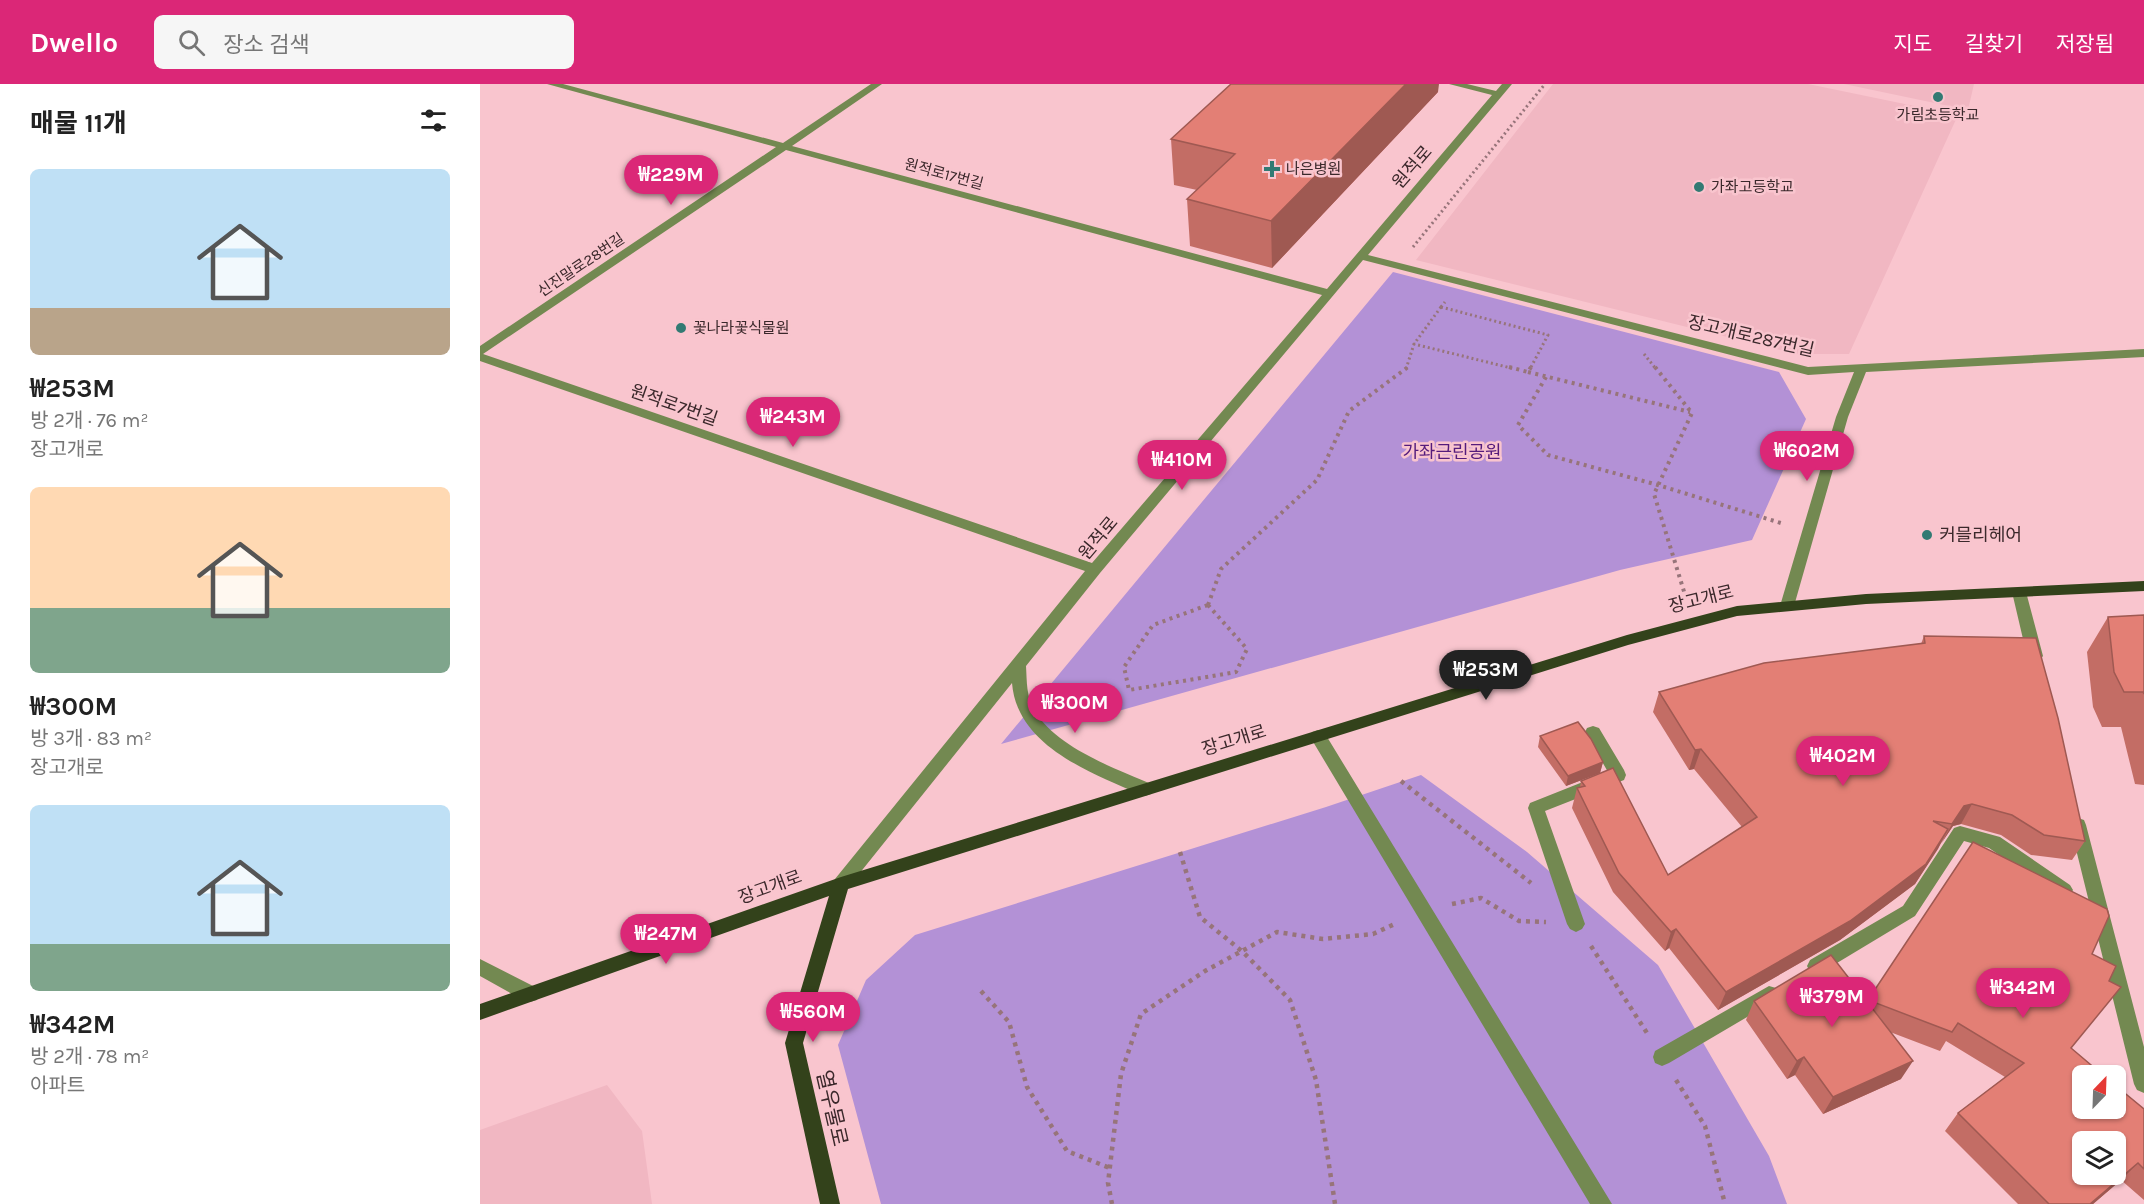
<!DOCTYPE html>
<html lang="ko">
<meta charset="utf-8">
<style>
body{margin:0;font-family:Karla,"Noto Sans KR",sans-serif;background:#f6f6f6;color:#222;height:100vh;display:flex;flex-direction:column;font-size:22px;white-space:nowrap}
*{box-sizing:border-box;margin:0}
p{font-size:20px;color:#767676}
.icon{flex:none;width:33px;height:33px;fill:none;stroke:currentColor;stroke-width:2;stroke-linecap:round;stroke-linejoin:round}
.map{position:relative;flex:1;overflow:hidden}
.panel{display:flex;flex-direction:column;background:#fff;width:480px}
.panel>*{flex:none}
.needle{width:39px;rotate:23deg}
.buttons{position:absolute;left:1592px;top:981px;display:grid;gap:12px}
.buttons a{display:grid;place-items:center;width:54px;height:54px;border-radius:9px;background:#fff;box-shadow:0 2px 4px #0004;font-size:30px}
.price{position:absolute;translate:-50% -51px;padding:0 14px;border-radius:21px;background:#db2777;color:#fff;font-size:20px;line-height:39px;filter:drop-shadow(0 2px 3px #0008)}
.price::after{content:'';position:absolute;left:50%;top:36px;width:18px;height:14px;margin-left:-9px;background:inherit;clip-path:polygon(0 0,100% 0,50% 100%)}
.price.selected{background:#222;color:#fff}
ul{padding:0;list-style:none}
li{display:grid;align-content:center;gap:12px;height:318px;padding:0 30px}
li span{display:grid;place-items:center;height:186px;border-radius:9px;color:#555}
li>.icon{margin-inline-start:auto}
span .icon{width:108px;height:108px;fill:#fffc;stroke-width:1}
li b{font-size:26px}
h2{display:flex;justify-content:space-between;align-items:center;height:72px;padding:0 30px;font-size:26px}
header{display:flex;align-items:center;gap:36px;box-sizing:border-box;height:84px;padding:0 30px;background:#db2777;color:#fff}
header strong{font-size:28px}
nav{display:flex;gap:33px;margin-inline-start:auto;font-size:21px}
.search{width:420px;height:54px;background:#f6f6f6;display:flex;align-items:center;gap:15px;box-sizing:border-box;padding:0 21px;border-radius:9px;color:#767676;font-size:22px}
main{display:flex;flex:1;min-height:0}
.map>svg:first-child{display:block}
.built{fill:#f1b7c2}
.green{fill:#b391d6}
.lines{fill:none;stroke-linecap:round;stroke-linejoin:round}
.path-far2{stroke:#97747a;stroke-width:3;stroke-dasharray:2 3;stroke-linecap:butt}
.path-far1{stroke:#97747a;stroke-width:4;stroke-dasharray:3 4.5;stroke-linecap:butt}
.path{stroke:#97747a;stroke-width:4.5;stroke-dasharray:4 5;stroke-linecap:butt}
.minor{fill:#738951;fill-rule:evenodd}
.major{fill:#33421b;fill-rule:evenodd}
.wall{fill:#c36d65}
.shaded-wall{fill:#9f5952}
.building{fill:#e37f75;stroke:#9f5952;stroke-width:1.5;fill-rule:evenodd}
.poi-dot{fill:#327a73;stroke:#f9c5ce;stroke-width:2}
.labels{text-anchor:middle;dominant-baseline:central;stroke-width:5;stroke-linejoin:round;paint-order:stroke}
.far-poi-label{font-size:15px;fill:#3b282b;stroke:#f9c5ce;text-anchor:start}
.far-street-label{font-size:15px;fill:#3b282b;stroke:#f9c5ce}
.street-label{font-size:18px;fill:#3b282b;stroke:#f9c5ce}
.park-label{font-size:18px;fill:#541b7c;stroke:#f9c5ce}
.poi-label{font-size:18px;fill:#3b282b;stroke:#f9c5ce;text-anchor:start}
.near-street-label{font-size:21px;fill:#3b282b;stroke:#f9c5ce}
</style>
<header>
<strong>Dwello</strong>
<div class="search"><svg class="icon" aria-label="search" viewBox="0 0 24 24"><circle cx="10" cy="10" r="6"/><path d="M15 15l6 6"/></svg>장소 검색</div>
<nav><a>지도</a><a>길찾기</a><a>저장됨</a></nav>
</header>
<main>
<section class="panel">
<h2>매물 11개<svg class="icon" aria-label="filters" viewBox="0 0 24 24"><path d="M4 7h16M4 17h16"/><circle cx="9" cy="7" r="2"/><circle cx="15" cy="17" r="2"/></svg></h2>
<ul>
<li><span style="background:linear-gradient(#bfe0f5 75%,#b9a48a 0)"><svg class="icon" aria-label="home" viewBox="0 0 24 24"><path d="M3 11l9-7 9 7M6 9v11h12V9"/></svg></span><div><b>₩253M</b><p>방 2개 · 76 m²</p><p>장고개로</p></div></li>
<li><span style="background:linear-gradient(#ffd9b3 65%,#7fa58c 0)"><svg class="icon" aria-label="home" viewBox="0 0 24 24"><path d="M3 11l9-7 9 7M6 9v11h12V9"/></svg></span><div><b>₩300M</b><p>방 3개 · 83 m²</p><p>장고개로</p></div></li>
<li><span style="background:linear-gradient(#bfe0f5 75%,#7fa58c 0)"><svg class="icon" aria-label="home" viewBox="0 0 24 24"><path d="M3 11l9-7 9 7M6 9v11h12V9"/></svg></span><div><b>₩342M</b><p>방 2개 · 78 m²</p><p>아파트</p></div></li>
</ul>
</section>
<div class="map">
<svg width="1664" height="1120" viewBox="0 0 1664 1120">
<rect width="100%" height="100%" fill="#f9c5ce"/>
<path class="built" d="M1073 0H1328L1478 31 1369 270H1316L936 176Z
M1364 0H1494L1488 26Z
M127 1001 162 1047 172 1120H0V1046Z"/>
<path class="green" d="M913 188 1299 288 1326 335 1272 456 1140 486 521 660Z
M941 691 1047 768 1178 881 1289 1072 1307 1120H401L358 961 386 896 435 851 846 723Z"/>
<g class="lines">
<path class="path-far2" d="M933 163 1065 0
M961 223 1068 251 1050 285
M961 223 934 260 1035 285
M961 223 965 218
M1164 270 1176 285
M926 285 934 260"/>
<path class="path-far1" d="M1029 283 1048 288 1051 283
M1175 283 1212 329 1174 410 1206 514
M1048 288 1210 328
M1066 293 1038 341 1068 371 1178 401 1304 440
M728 521 767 565 756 588 649 606 644 583 673 541Z
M728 521 741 485 837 396 869 327 928 283"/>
<path class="path" d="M921 697 1051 799
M700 768 720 833 763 868 810 916 836 996 855 1120
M972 820 1001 814 1039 837 1066 838
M1111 862 1167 949
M501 907 529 938 547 1003 587 1067 630 1084
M1196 996 1225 1042 1245 1120
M632 1120 628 1099 641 990 661 930 725 887 797 848 843 855 893 850 917 839"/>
<path class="minor" d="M67 0H83L303 59 391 0H402L312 62 847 205 1012 11 969 0H987L1016 7 1022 0H1032L888 171 1328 283 1664 265V273L1386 288 1368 333 1314 522 1307 527 1300 522 1356 333 1374 288 1328 291 883 176 620 489 546 582C547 597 546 613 555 627 576 663 634 684 671 700L673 705 671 710 665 712 659 710C610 688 537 662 532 599L367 805 361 807 355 805 352 800 355 795 605 487 0 277V262L296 63ZM306 66 842 211 612 479 3 270Z
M1539 503 1546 508 1563 572 1560 576H1550L1547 572 1532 508Z
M1113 642 1119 644 1144 686 1146 691 1144 696 1065 727 1105 840 1102 845 1096 848 1090 845 1087 840 1048 724 1050 719 1128 688 1105 648 1107 644Z
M838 646 844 648 1132 1120H1110L832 656 830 652 832 648Z
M1598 734 1604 736 1606 741 1664 963V1009L1657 1006 1654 1000 1590 741 1592 736Z
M1480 742 1520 753 1590 801 1593 806 1590 811 1584 813 1578 811 1509 764 1484 757 1435 832 1342 888 1336 890 1330 888 1327 882 1330 876 1423 822 1474 744Z
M0 875 57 904 59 910 57 916 50 918 43 916 0 892Z
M1289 902 1296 904 1298 910 1296 916 1189 979 1182 982 1175 979 1173 973 1175 967Z"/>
<path class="major" d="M1664 497V507L1386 520 1257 532 1148 561 368 805 323 959 360 1120H340L305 959 349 812 0 936V920L361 793 1147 551 1257 522 1386 510Z"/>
</g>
<path class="wall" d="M958 8 792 184 710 162 707 115 717 106 694 101 691 55Z
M1664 531V701L1655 700 1641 643H1622L1613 623 1607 568 1628 533Z
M1444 552 1605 757 1592 776 1551 771 1521 751 1481 740 1473 742 1461 759 1435 800 1360 856 1238 926 1189 864 1185 867 1133 808 1092 724 1097 704 1100 703 1101 697 1188 791 1262 743 1214 685 1209 686 1173 628 1179 608 1441 560Z
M1060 652 1123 678 1120 689 1086 702 1058 663Z
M1493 758 1612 870 1591 964 1664 1025V1116L1641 1096 1613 1120H1538L1465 1047 1478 1029 1525 993 1466 957 1460 967 1410 948 1421 995 1343 1030 1315 991 1307 995 1266 936 1274 917 1387 918Z"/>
<path class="shaded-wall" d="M926 0H959L958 8 792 184 791 137Z
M1221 665 1214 685 1209 686 1215 666Z
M1123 678 1120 689 1086 702 1088 692Z
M1492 720 1481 740 1473 742 1461 760 1472 740 1484 722Z
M1468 745 1458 765 1435 800 1360 856 1238 926 1246 908Z
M1196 845 1189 864 1185 867 1191 848Z
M1324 973 1315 991 1307 995 1317 977Z
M1433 977 1421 995 1343 1030 1353 1013Z
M1658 1079 1641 1096 1613 1120H1610Z"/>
<path class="building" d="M751 0H926L791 137 707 115 755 70 691 55Z
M1664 531V610L1663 608H1644L1634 588 1628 533Z
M1444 552 1556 554 1578 634 1605 757 1564 751 1532 731 1492 720 1484 722 1472 740 1453 737 1468 745 1446 780 1370 837 1246 908 1196 845 1191 848 1139 789 1097 704 1105 702 1101 697 1133 684 1188 791 1277 733 1221 665 1215 666 1179 608 1284 579 1445 559Z
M1098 638 1111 655 1123 678 1088 692 1060 652Z
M1493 758 1627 825 1629 832 1612 870 1636 882 1629 897 1641 903 1591 964 1624 992H1602V1024H1635V1001L1664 1025V1085L1658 1079 1610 1120H1569L1478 1029 1544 979 1478 939 1472 948 1388 916ZM1602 1058H1635V1090H1602Z
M1351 871 1433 977 1353 1013 1324 973 1317 977 1274 917Z"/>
<g class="poi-dot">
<circle cx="1458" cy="13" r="6"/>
<path d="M789 76h6v6h6v6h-6v6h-6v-6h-6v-6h6z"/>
<circle cx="1219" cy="103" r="6"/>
<circle cx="201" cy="244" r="6"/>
<circle cx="1447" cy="451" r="6"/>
</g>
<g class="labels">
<g class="far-poi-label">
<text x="1458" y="31" text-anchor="middle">가림초등학교</text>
<text x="806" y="85">나은병원</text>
<text x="1231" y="103">가좌고등학교</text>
<text x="213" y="244">꽃나라꽃식물원</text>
</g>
<g class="far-street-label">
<text transform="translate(464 90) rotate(15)">원적로17번길</text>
<text transform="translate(101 181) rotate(-34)">신진말로28번길</text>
</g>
<g class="street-label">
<text transform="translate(932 83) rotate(-49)">원적로</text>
<text transform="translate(1271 252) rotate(13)">장고개로287번길</text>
<text transform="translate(194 321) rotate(19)">원적로7번길</text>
<text transform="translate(618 454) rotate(-50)">원적로</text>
<text transform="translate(1221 515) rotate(-14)">장고개로</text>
<text transform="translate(754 656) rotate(-17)">장고개로</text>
<text transform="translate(290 803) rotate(-20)">장고개로</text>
</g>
<g class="park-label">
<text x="972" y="368">가좌근린공원</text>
</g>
<g class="poi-label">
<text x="1459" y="451">커믈리헤어</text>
</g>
<g class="near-street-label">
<text transform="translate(352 1024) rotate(77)">열우물로</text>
</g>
</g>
</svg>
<div class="buttons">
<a><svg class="needle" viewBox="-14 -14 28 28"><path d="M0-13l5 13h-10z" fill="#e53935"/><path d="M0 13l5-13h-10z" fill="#767676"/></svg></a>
<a><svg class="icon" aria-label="layers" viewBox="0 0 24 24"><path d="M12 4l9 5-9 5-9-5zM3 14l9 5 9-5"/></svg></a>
</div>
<b class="price" style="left:191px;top:122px">₩229M</b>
<b class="price" style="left:313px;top:364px">₩243M</b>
<b class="price" style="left:1327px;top:398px">₩602M</b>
<b class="price" style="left:702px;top:407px">₩410M</b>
<b class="price selected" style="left:1006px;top:617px">₩253M</b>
<b class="price" style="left:595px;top:650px">₩300M</b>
<b class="price" style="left:1363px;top:703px">₩402M</b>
<b class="price" style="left:186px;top:881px">₩247M</b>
<b class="price" style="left:1543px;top:935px">₩342M</b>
<b class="price" style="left:1352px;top:944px">₩379M</b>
<b class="price" style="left:333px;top:959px">₩560M</b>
</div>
</main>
